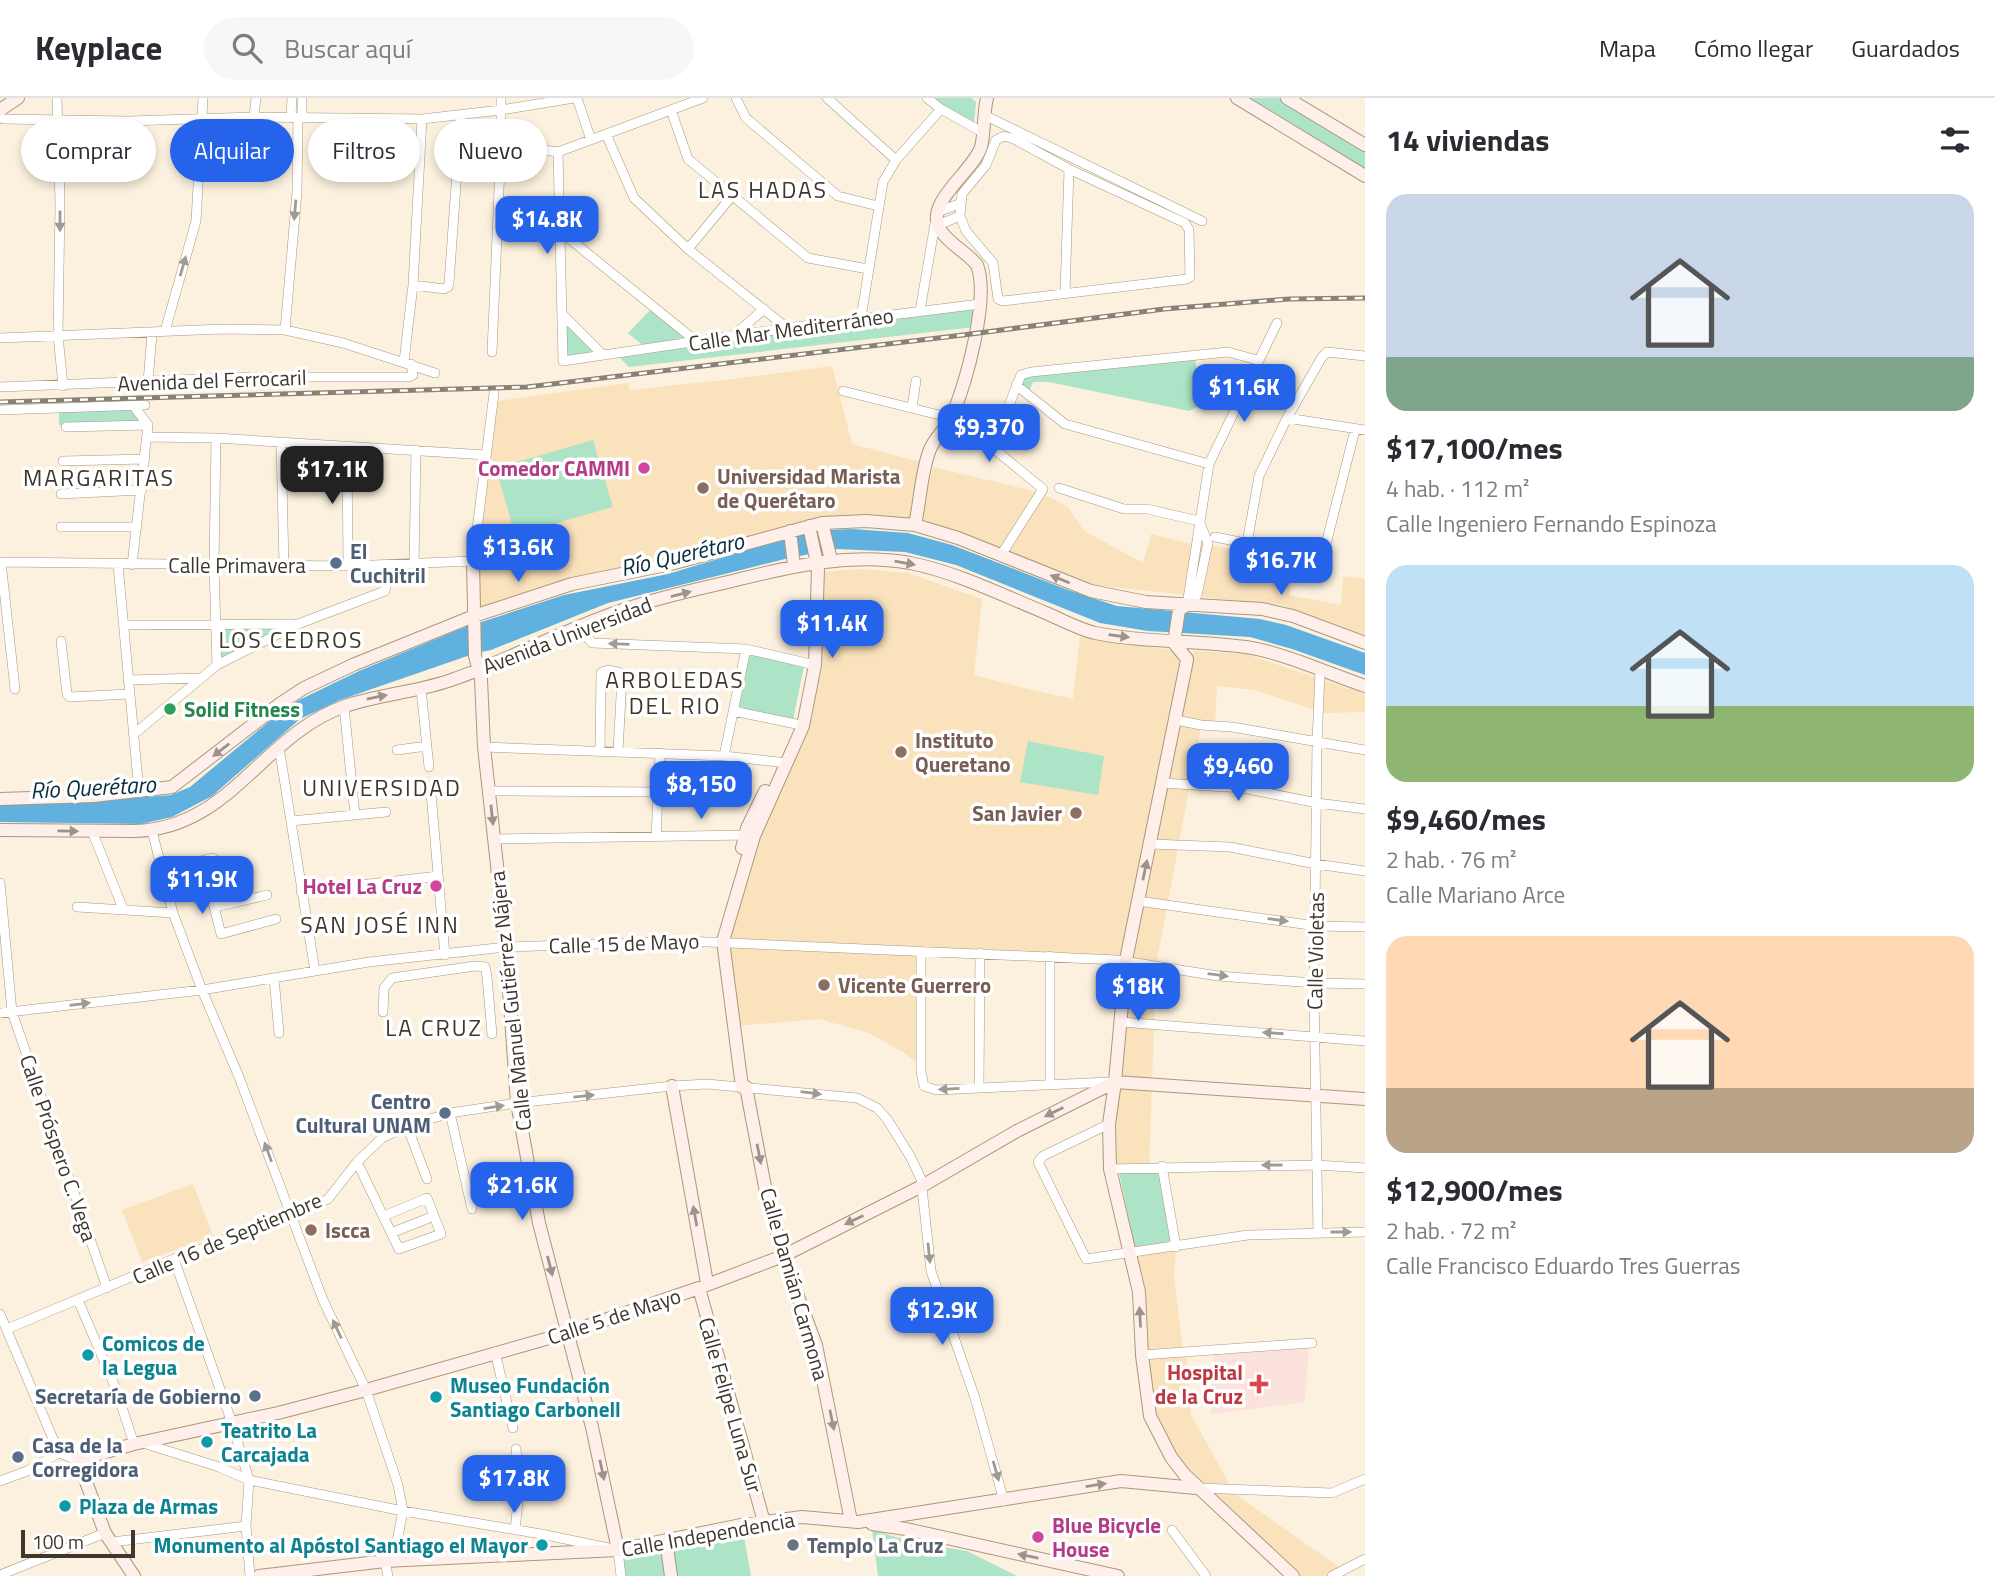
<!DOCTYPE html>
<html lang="es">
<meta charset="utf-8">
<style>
body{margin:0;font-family:"Titillium Web",sans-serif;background:#f7f7f7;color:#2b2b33;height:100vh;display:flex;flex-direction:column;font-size:26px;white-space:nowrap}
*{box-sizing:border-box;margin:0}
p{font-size:23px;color:#7c7c81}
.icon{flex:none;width:38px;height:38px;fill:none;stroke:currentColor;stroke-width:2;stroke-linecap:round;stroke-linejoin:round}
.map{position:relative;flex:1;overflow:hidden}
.drawer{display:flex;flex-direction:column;background:#fff;width:630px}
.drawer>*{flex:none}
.banner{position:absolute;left:21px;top:21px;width:665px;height:63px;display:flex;gap:14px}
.scale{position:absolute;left:21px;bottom:18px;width:114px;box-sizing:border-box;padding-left:7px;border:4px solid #3e372b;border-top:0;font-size:19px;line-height:24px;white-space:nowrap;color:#3e372b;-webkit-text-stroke:5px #fff;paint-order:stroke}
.price{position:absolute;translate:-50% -60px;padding:0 16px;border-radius:14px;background:#2563eb;color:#fff;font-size:23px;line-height:46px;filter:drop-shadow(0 2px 4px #0008)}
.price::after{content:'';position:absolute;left:50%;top:42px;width:21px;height:16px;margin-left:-10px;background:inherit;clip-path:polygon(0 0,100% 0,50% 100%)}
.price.selected{background:#222;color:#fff}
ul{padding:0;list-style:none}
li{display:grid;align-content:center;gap:14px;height:371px;padding:0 21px}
li span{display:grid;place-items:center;height:217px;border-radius:21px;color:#555}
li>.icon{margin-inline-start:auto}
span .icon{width:126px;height:126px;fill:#fffc;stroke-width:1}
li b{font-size:30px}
h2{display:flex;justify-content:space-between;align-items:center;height:84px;padding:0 21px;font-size:30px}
.tag{padding:0 24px;border-radius:32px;background:#fff;box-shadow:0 4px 10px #0003;font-size:24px;line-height:63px}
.tag.selected{background:#2563eb;color:#fff}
header{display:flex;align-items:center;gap:42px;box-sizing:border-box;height:98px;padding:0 35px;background:#fff;border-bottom:2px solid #e1e1e2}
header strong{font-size:33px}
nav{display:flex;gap:38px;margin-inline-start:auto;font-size:24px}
.search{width:490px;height:63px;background:#f7f7f7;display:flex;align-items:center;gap:18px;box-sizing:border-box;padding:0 24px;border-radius:38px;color:#7c7c81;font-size:26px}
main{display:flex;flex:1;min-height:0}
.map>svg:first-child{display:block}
.built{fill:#f9e2bc}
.medical{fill:#fce2dc}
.green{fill:#ade4c7}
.water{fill:#60b1e0}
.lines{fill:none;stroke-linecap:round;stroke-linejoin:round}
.street-casing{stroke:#aa987b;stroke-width:10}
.secondary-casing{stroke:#aa987b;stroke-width:14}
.street{stroke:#fff;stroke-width:9}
.secondary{stroke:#feefeb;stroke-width:12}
.rail-casing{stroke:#898172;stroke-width:5}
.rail{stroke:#fff;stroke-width:2.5;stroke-dasharray:8;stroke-linecap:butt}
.oneway{fill:#9e9b95}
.oneway2{fill:#9e938b}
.hotel-dot{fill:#d1479c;stroke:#fff;stroke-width:2.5}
.education-dot{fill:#8d6e63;stroke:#fff;stroke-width:2.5}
.service-dot{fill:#5c6f8a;stroke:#fff;stroke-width:2.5}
.leisure-dot{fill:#2e9e5b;stroke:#fff;stroke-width:2.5}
.culture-dot{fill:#0f9aa8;stroke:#fff;stroke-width:2.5}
.health-dot{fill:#e0444e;stroke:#fff;stroke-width:2.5}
.worship-dot{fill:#6b7280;stroke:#fff;stroke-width:2.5}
.labels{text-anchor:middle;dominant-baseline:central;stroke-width:7;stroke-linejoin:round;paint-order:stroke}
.street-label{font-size:21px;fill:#3e372b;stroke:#fff}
.hotel-label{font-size:21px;font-weight:bold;fill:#b23c85;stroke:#fff;text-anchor:end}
.education-label{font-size:21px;font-weight:bold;fill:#785e54;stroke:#fff;text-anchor:start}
.service-label{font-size:21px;font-weight:bold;fill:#4e5e75;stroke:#fff;text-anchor:start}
.leisure-label{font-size:21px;font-weight:bold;fill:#27864d;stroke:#fff;text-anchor:start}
.culture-label{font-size:21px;font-weight:bold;fill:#0d838f;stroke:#fff;text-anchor:start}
.health-label{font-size:21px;font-weight:bold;fill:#be3a42;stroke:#fff;text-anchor:end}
.worship-label{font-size:21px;font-weight:bold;fill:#5b616d;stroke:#fff;text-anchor:start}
.neighbourhood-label{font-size:23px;letter-spacing:2px;fill:#3e372b;stroke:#fff}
.water-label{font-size:23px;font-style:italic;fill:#092e41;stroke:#fff}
</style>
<header>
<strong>Keyplace</strong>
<div class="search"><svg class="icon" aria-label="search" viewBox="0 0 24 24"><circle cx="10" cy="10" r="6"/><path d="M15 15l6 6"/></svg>Buscar aquí</div>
<nav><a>Mapa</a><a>Cómo llegar</a><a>Guardados</a></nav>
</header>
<main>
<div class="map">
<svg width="1365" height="1478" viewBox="0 0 1365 1478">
<rect width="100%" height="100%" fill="#fcf1de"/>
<path class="built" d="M832 268 852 346 924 365 912 420 863 416 821 419 667 461 582 477 484 509 478 506 483 421 498 303 628 285 630 292 734 281Z
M933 369 1042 395 1068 409 1084 433 1143 465 1151 436 1192 446 1210 447 1293 461 1289 497 1341 507 1343 478 1365 481V538L1343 532 1284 508 1096 487 922 421Z
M862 471 908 475 982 501 974 577 1024 590 1073 601 1080 538 1094 542 1182 553 1187 561 1195 553 1246 556 1365 596V614L1325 615 1254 592 1217 588 1215 627 1201 628 1156 867 1149 1069 1117 1070 1115 984 1126 862 921 853V969L903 954 869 935 819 921 733 928 723 843 754 738 803 628 817 474Z
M193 1086 213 1138 142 1164 122 1112Z
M1176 1149 1174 1178 1182 1245 1187 1262 1191 1317 1235 1396 1336 1467 1347 1478H1293L1196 1390 1150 1318 1139 1194 1143 1181 1136 1155Z"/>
<path class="medical" d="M1307 1248 1309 1249 1305 1304 1211 1316 1213 1256Z"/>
<path class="green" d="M932 0H971L976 4 974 26 943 9Z
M1246 0H1279L1365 52V72Z
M980 206 972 229 966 230 629 269 615 255 646 250 628 235 651 211 691 245Z
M564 218 603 257 564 262Z
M1195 261 1199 286 1197 309 1189 313 1049 284H1033L1027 299 1017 291 1021 278Z
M130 310 144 325 59 327V312Z
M593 342 613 409 515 437 496 370Z
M292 527 220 562 218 530Z
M749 555 804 568 793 622 737 611Z
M1028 643 1104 658 1098 697 1020 684Z
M1162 1068 1176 1149 1136 1155 1118 1070Z
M872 1432 916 1445 967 1453 1017 1478H878Z
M743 1433 751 1478H675L669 1446Z
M666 1442 671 1478H621L618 1452Z"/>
<path class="water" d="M853 431 908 435 952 447 1068 492 1117 508 1260 521 1286 527 1365 555V577L1292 551 1250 539 1148 533 1100 525 956 467 905 454 837 451 789 460 608 505 491 552 476 555 340 602 300 621 212 698 172 719 141 726 0 724V706H55L171 697 190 689 272 621 297 603 359 573 460 531 564 497 668 476 784 441 829 432Z"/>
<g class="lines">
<defs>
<path id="street" d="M57 0 60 106 58 237 63 288
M577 0 591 42
M736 0 746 20 838 98 878 108
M827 0 896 62
M927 0 941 11 982 34
M671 12 688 61 808 160 868 171
M984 17 1202 123
M254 19 256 0
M291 20 292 0
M302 20V0
M3 21 129 23 254 19 422 21 501 12 574 0
M606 36 634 100 688 151 787 230
M1004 38 1014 41 1069 71 1185 125 1189 132 1190 179 1187 181 1003 203 998 201 993 165 966 133 960 118 962 96 986 67 996 42Z
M501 46 558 54 703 0
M558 54 563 263 787 230 980 206
M938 127 960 118
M561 134 697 244
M688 151 732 98
M413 187 444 191 448 189 449 185 461 17
M1065 195 1069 71
M920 213 937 114 959 106
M563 217 603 257
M861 220 883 84 896 62 941 11
M285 232 297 94 298 20
M165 233 196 123 203 0
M733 238 764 211
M0 240 223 231 285 232 343 245 435 275
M492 254 501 46V0
M404 263 413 187 422 21
M148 284 152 235
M1016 287 1065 326 1209 366
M0 289 254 279H409L413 277 411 266
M843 293 951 320 988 346 1043 391 1001 457
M133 307 148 327
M912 309 916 283
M0 312 145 307
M1287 320 1365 332
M66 329 148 327
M147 339 216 340 486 357
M216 340 214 468 217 567
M281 344 284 467
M988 346 1001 328 1021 277 1031 274 1228 254 1257 262
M347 348 348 468
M63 363 145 361
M1059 390 1124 411H1147L1199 423
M61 396 142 392
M61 429H137
M1215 439 1315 459 1325 450 1355 332
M1247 445 1259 378 1287 320 1322 259 1327 254 1365 258
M0 464 348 468 473 463 494 295
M1 464 15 591
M118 467 139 694
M132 467 148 327
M414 467 416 352
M1187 507 1209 366 1277 225
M1187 507 1197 497 1208 445 1200 425
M124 527 292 526
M584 527 585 537 592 545 746 551 815 567
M61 543 67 596 70 599 129 596
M128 582 200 580
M421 591 429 669
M344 608 355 717
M733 613 796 626
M1176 622 1201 627 1232 629 1365 652
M134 636 217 567 298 526 385 493 390 467
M279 649 315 873
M484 649 724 658 788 665
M397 652 427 648
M600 653 601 575C606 571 615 572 621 575L622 579 618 654
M724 658 746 551
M1162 685 1243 690 1317 705 1365 711
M489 693 658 694
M431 695 445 857
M291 723 386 714
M92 733 123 811
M152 733 173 815 202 892 239 979 323 1202 366 1292 398 1387 403 1413 393 1463
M656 739 660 655
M494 741 749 737
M1150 746 1230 749 1316 766 1365 773
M162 773 212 760 220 764C226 789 214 777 210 793L221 836 276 821
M0 785 12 914 107 1190
M301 794 438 778
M1138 803 1317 828 1365 829
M77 809 173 815
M215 809 267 797
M921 853V974L924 988 936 992 1110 984
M1050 858V986
M274 880 279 935
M383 914 384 890 392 880 475 868 485 869 487 879 492 936
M0 915 202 892 369 864 506 849 685 843 1117 862 1218 878 1315 885 1365 886
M1121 924 1365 943
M979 990 980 855
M450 1015 472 1111
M1109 1026 1043 1058 1038 1064 1086 1161 1248 1137 1365 1134
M407 1028 427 1081
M357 1064 399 1151 441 1136 427 1100 384 1118
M1162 1068 1176 1149
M1110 1071 1316 1067 1365 1070
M1318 1134 1314 895 1317 645 1320 573
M391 1135 434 1118
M174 1161 232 1325 249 1382 246 1428 250 1478
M78 1202 116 1291 134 1346
M0 1216 59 1355 78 1362
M7 1231 174 1161 291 1118 328 1101 357 1064 382 1040 407 1028 450 1015 517 1005 672 988 707 986 857 1000 877 1010 887 1021 910 1058 921 1081 931 1173 975 1300 1004 1403
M495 1254 513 1330
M1142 1257 1312 1245
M143 1345 219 1369 249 1382 403 1413 541 1436 618 1452 621 1478
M0 1383 27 1373 59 1355
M1198 1390 1332 1395 1365 1381
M515 1432 520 1386 516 1351
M1172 1432 1206 1478
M112 1444 246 1428
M385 1463 388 1478
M0 1477 105 1435
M1332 1478 1365 1461"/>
<path id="secondary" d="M1237 0 1365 78
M1287 0 1365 47
M0 12 18 0
M822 425 831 462
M915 427C920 404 921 376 929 354 933 340 947 331 952 318 966 285 990 200 977 167 967 154 950 147 941 133 922 106 973 74 981 49 985 34 983 16 987 0
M790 433 794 468
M473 463 475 558 481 581 484 649 506 849 517 1005 539 1125 592 1329 618 1452
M1187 507 1179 512 1174 545 1187 561 1186 567 1126 862 1115 984 1109 1026 1110 1071 1139 1194 1142 1257 1150 1318 1171 1359 1184 1376 1293 1478
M0 701 93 698 172 689 281 605 304 590 355 566 474 518 572 486 671 466 822 425 866 423 915 427 958 440 1091 493 1146 504 1262 511 1293 518 1365 545
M0 732 135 733C231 730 262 637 345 608 381 596 419 594 454 581 514 560 571 528 632 509 667 497 704 490 740 481 797 467 851 455 910 465 956 474 1002 497 1046 515 1062 522 1078 531 1095 535 1145 545 1196 542 1246 549 1281 554 1330 576 1365 588
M742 750 747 730 765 693
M672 988 707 1185
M742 989 723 843 754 738 803 628 815 567 818 470 809 428
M746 989 766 1094 783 1158 816 1247 851 1423
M699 1190 764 1424
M872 1426 906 1431 1118 1478
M666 1442 671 1478
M134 1478 105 1435 78 1362 134 1346 278 1315 366 1292 567 1235 699 1190 783 1158 922 1088 1017 1033 1115 984 1365 1001
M259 1478 385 1463 618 1452 741 1427 802 1419 858 1424 1121 1383 1196 1390"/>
</defs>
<use href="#street" class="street-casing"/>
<use href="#secondary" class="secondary-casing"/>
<use href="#street" class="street"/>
<use href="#secondary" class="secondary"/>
<defs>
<path id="rail" d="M0 304 527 289 963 237 1164 211 1289 201 1365 200"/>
</defs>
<use href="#rail" class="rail-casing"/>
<use href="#rail" class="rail"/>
</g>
<defs><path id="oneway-solid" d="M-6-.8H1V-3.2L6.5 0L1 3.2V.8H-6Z" transform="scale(1.75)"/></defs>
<g class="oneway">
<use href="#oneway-solid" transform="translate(295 112) rotate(95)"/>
<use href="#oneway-solid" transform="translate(60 123) rotate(90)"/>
<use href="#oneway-solid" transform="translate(183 168) rotate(-74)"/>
<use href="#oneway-solid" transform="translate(619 546) rotate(-178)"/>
<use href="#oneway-solid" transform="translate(1278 822) rotate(8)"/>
<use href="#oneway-solid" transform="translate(1218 877) rotate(7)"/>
<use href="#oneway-solid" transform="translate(80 906) rotate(-7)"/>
<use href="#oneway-solid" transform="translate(1273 935) rotate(-176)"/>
<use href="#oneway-solid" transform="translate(949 991) rotate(177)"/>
<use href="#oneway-solid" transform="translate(811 995) rotate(7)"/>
<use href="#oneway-solid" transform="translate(584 998) rotate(-6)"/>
<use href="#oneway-solid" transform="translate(494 1009) rotate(-9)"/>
<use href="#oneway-solid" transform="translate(268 1054) rotate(-110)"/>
<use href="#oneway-solid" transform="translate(1272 1067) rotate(180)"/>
<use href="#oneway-solid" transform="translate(1341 1134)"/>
<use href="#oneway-solid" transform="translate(929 1155) rotate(84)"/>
<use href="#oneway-solid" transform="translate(337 1231) rotate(-115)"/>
<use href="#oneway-solid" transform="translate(996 1373) rotate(74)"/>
</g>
<g class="oneway2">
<use href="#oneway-solid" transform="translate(905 465) rotate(10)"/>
<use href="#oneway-solid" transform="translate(1060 481) rotate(-158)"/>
<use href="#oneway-solid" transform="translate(681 496) rotate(-14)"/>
<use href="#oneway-solid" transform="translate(1119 538) rotate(8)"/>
<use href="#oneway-solid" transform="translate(377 599) rotate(-12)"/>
<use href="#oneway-solid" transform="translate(221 652) rotate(142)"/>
<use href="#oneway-solid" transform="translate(492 717) rotate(84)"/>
<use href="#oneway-solid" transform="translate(68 733) rotate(1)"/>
<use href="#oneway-solid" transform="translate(1145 772) rotate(-78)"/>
<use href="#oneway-solid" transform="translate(1054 1014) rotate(154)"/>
<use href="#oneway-solid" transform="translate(759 1056) rotate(79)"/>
<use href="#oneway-solid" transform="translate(695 1118) rotate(-100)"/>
<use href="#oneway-solid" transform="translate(854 1122) rotate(154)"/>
<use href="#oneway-solid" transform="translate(550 1168) rotate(76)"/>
<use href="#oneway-solid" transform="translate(1140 1219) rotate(-93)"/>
<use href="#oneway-solid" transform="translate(832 1322) rotate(78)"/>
<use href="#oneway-solid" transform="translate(602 1372) rotate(78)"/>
<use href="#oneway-solid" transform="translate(1096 1387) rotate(-9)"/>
<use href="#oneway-solid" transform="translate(1028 1458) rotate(-169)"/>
</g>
<g class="hotel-dot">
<circle cx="644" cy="370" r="7"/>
<circle cx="436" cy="788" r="7"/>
<circle cx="1038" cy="1439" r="7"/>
</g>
<g class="education-dot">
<circle cx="703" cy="390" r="7"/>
<circle cx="901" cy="654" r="7"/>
<circle cx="1076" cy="715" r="7"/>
<circle cx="824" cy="887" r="7"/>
<circle cx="311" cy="1132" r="7"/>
</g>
<g class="service-dot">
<circle cx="336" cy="465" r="7"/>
<circle cx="445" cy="1015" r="7"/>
<circle cx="255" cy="1298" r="7"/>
<circle cx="18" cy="1359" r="7"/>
</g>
<circle class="leisure-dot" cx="170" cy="611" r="7"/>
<g class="culture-dot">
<circle cx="88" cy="1257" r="7"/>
<circle cx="436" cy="1299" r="7"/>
<circle cx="207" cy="1344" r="7"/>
<circle cx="65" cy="1408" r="7"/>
<circle cx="542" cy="1447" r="7"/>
</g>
<path class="health-dot" d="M1255.5 1275.5h7v7h7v7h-7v7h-7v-7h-7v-7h7z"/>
<circle class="worship-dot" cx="793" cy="1447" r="7"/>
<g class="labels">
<g class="street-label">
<text transform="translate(791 231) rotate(-8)">Calle Mar Mediterráneo</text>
<text transform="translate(212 282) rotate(-2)">Avenida del Ferrocaril</text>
<text x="237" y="467">Calle Primavera</text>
<text transform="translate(567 537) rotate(-21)">Avenida Universidad</text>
<text transform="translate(624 845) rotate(-2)">Calle 15 de Mayo</text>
<text transform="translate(1315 853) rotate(-89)">Calle Violetas</text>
<text transform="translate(510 903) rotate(-96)">Calle Manuel Gutiérrez Nájera</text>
<text transform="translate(59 1050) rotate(71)">Calle Próspero C. Vega</text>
<text transform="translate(227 1140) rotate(-23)">Calle 16 de Septiembre</text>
<text transform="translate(795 1186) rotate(74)">Calle Damián Carmona</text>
<text transform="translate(614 1218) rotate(-18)">Calle 5 de Mayo</text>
<text transform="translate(731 1307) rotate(74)">Calle Felipe Luna Sur</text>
<text transform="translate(708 1436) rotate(-10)">Calle Independencia</text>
</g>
<g class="hotel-label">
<text x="630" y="370">Comedor CAMMI</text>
<text x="422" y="788">Hotel La Cruz</text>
<text x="1052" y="1427" text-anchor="start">Blue Bicycle<tspan x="1052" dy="24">House</tspan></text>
</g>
<g class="education-label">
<text x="717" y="378">Universidad Marista<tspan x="717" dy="24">de Querétaro</tspan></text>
<text x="915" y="642">Instituto<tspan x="915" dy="24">Queretano</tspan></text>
<text x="1062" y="715" text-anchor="end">San Javier</text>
<text x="838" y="887">Vicente Guerrero</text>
<text x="325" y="1132">Iscca</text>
</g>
<g class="service-label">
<text x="350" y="453">El<tspan x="350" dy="24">Cuchitril</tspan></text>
<text x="431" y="1003" text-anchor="end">Centro<tspan x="431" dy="24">Cultural UNAM</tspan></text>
<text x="241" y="1298" text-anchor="end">Secretaría de Gobierno</text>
<text x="32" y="1347">Casa de la<tspan x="32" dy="24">Corregidora</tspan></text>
</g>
<g class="leisure-label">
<text x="184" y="611">Solid Fitness</text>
</g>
<g class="culture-label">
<text x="102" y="1245">Comicos de<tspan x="102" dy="24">la Legua</tspan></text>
<text x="450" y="1287">Museo Fundación<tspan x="450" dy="24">Santiago Carbonell</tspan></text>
<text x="221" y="1332">Teatrito La<tspan x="221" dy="24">Carcajada</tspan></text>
<text x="79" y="1408">Plaza de Armas</text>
<text x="528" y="1447" text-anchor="end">Monumento al Apóstol Santiago el Mayor</text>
</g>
<g class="health-label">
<text x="1243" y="1274">Hospital<tspan x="1243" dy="24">de la Cruz</tspan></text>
</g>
<g class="worship-label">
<text x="807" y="1447">Templo La Cruz</text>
</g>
<g class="neighbourhood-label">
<text x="763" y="91">LAS HADAS</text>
<text x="99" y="379">MARGARITAS</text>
<text x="291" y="541">LOS CEDROS</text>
<text x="675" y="581">ARBOLEDAS<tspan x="675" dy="26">DEL RIO</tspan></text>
<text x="382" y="689">UNIVERSIDAD</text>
<text x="380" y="826">SAN JOSÉ INN</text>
<text x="434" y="929">LA CRUZ</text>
</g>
<g class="water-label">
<text transform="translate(682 456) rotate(-13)">Río Querétaro</text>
<text transform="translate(93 689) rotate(-3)">Río Querétaro</text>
</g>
</g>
</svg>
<div class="scale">100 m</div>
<b class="price" style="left:547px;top:158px">$14.8K</b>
<b class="price" style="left:1244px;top:326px">$11.6K</b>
<b class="price" style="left:989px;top:366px">$9,370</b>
<b class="price selected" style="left:332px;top:408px">$17.1K</b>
<b class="price" style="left:518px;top:486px">$13.6K</b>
<b class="price" style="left:1281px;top:499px">$16.7K</b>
<b class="price" style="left:832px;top:562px">$11.4K</b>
<b class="price" style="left:1238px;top:705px">$9,460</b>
<b class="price" style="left:701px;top:723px">$8,150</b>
<b class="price" style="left:202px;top:818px">$11.9K</b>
<b class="price" style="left:1138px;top:925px">$18K</b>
<b class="price" style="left:522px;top:1124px">$21.6K</b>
<b class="price" style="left:942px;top:1249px">$12.9K</b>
<b class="price" style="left:514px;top:1417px">$17.8K</b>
<div class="banner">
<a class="tag">Comprar</a>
<a class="tag selected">Alquilar</a>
<a class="tag">Filtros</a>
<a class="tag">Nuevo</a>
</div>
</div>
<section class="drawer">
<h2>14 viviendas<svg class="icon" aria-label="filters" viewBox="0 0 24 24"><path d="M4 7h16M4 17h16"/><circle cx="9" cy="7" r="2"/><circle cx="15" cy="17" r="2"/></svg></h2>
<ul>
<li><span style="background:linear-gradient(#c9d6e8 75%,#7fa58c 0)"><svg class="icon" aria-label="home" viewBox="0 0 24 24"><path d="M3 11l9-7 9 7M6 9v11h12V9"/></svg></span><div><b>$17,100/mes</b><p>4 hab. · 112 m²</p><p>Calle Ingeniero Fernando Espinoza</p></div></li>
<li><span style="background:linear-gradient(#bfe0f5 65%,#8fb573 0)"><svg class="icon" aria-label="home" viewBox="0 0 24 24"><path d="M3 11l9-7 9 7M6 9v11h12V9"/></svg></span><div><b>$9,460/mes</b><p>2 hab. · 76 m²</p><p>Calle Mariano Arce</p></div></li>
<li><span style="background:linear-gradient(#ffd9b3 70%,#b9a48a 0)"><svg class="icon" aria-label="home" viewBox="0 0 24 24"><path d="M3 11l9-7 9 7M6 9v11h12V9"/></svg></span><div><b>$12,900/mes</b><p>2 hab. · 72 m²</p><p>Calle Francisco Eduardo Tres Guerras</p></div></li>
</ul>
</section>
</main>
